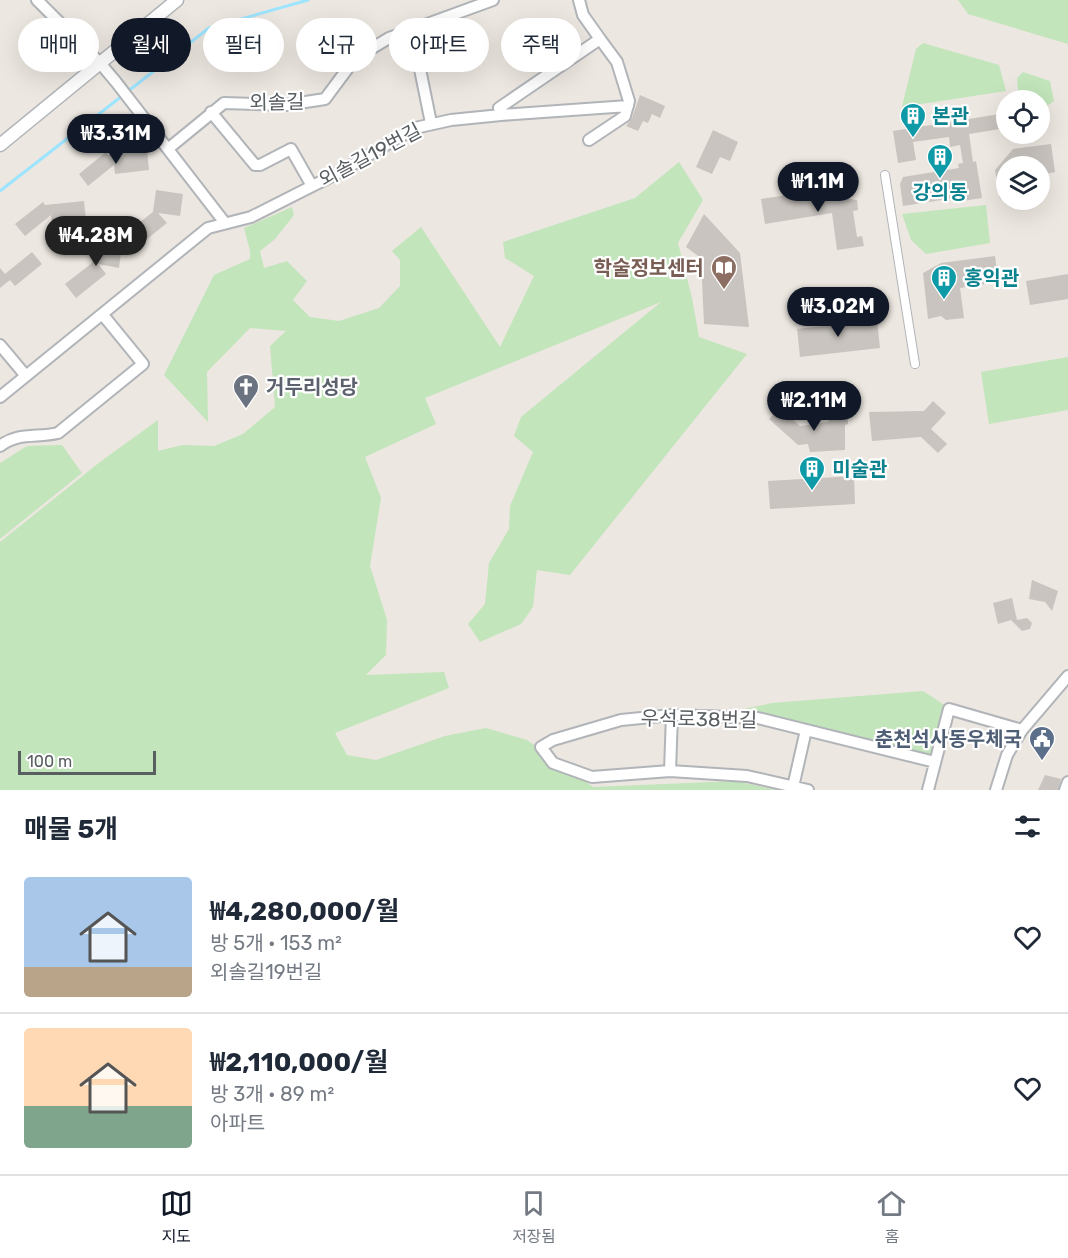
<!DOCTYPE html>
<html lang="ko">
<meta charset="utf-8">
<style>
body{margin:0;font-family:Rubik,"Noto Sans KR",sans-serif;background:#f6f6f7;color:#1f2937;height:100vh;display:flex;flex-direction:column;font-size:22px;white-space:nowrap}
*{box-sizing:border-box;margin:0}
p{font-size:20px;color:#747a83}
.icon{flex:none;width:33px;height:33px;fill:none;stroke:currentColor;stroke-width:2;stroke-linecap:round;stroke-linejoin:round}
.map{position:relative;height:790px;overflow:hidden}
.panel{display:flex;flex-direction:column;background:#fff;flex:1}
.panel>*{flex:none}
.top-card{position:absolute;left:18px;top:18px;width:600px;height:54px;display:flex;gap:12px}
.fabs{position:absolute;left:996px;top:90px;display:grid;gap:12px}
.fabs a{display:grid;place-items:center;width:54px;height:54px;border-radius:50%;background:#fff;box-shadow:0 6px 24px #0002;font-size:30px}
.scale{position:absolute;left:18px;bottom:15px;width:138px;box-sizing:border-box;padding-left:6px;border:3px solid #595e61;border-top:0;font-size:16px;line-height:21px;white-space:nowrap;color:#595e61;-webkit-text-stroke:4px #fff;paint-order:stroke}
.price{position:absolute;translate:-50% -51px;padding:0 14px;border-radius:21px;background:#111827;color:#fff;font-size:20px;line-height:39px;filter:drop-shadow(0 2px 3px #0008)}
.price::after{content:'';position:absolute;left:50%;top:36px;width:18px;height:14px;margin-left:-9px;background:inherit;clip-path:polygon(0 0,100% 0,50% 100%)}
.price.current{background:#222;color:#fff}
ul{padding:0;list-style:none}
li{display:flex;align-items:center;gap:18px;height:150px;padding:0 24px}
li+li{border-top:2px solid #e0e1e3}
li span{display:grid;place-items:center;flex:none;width:168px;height:120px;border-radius:6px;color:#555}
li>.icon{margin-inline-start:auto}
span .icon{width:72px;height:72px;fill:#fffc;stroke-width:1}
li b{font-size:26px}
h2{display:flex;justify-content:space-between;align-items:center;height:72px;padding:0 24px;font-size:26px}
.tag{padding:0 21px;border-radius:27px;background:#fff;box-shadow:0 6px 24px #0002;font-size:21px;line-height:54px}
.tag.current{background:#111827;color:#fff}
.dock{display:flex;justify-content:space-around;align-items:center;height:84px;border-top:2px solid #e0e1e3;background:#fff;font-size:16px;color:#747a83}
.dock a{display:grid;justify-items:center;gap:3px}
.dock .current{color:#111827}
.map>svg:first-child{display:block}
.green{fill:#c2e5bb}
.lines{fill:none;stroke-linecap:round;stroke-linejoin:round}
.stream{stroke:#9de5ff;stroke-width:3}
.building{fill:#c9c4bf}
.pedestrian-casing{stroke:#b1b4b8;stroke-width:10}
.minor-casing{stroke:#b1b4b8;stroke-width:14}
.tertiary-casing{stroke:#b1b4b8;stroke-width:15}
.pedestrian{stroke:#fff;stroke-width:8}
.minor{stroke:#fff;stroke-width:10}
.tertiary{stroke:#fff;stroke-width:12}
.labels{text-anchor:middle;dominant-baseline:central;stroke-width:4.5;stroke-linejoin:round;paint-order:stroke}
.street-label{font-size:20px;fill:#595e61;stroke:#fff}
.culture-label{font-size:20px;font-weight:bold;fill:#0d838f;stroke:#fff;text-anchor:start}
.education-label{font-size:20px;font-weight:bold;fill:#785e54;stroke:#fff;text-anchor:end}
.worship-label{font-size:20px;font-weight:bold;fill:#5b616d;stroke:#fff;text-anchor:start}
.service-label{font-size:20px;font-weight:bold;fill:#4e5e75;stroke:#fff;text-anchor:end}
</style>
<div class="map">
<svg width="1068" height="790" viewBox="0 0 1068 790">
<rect width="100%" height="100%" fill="#ece7e0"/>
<path class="green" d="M958 0H1068V44L968 14Z
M923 43 999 65 1006 91 902 107 916 49Z
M1023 72 1050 81 1054 101 1040 111V100H1019L1017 78Z
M679 162 703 200 678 243 692 298 699 337 747 354 570 575 537 570 533 607 521 624 480 642 468 624 485 604 489 563 509 529 510 506 533 452 514 436 521 417 661 302 425 398 436 424 365 457 381 498 370 566 387 620 386 655 366 675 444 672 449 688 335 733 347 755 376 760 445 736 486 728 527 740 593 787 736 781 776 790H0V542L100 462 158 420V451L183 445 214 446 243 434 275 407 270 346 286 331 250 328 207 372 208 422 164 375 214 275 250 259V251L244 228 292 207 294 215 275 239 260 251 264 268 287 261 307 281 293 300 310 317 339 321 379 308 400 286V260L392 251 421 227 500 347 534 276 505 258 503 242 635 198Z
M986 205 990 243 926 254 911 240 902 214Z
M1068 357V410L989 424 981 372Z
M62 445 82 473 0 539V463L27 446Z
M923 691 946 706 934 752 928 755 744 709 772 703Z"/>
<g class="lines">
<path class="stream" d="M127 92 209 28 308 0
M0 191 122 96"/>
</g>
<path class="building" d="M640 95 665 106 660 118 652 114 648 123 643 121 638 131 626 126 632 118Z
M1006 113V128L969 134 973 162 976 161 982 198 962 201 961 197 903 206 900 184 903 177 959 168 958 164 963 163 960 145 950 147 949 137 913 142 916 160 898 163 893 131Z
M713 130 738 142 730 161 720 157 712 174 696 167Z
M1051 144 1055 172 1040 175V166H1006V198L1000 199 995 170 1013 149Z
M147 151 149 170 115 174 114 165 88 186 79 174 106 152 108 155Z
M830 189 842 191 849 199 857 200 858 210 853 211 857 237 862 236 864 246 837 250 832 213 765 224 761 199Z
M156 190 183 194 180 216 158 213 167 223 137 247 126 233 153 212Z
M84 201 86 220 52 224 51 215 25 236 15 224 43 202 45 205Z
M704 214 740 253 749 327 704 324 701 258 686 247Z
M95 241 122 245 119 268 98 264 106 274 76 298 65 284 92 263Z
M32 252 42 264 15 286 10 280 0 288V268L5 274Z
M995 256 997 272H991L992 283 960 288 964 318 946 320 941 316 928 319 923 273 941 263Z
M1068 274V299L1030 305 1026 281Z
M877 320 880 348 800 357 797 329Z
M933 401 946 413 931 429 947 444 938 453 921 437 872 441 869 412 924 411Z
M780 408 800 426 827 422 836 415 848 416V424L845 425V450L810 452 808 444 798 445 769 419Z
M854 476 855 504 770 509 768 481Z
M1032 580 1058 591 1052 611 1045 602 1029 599Z
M1012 598 1017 620 1027 618 1032 623 1030 629 1022 631 1011 620 998 624 993 603Z
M1045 775 1061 779 1058 790H1038Z"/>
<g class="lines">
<defs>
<path id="pedestrian" d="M885 175 915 364"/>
<path id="minor" d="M37 0 100 63 116 82 225 223
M412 30 431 123
M211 112 255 165H260L291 149 312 186
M501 115 628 106
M589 140 625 116 629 101 617 62 600 39
M169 148 224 103 286 105 325 99 351 64 369 50 389 38 493 0
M0 345 26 376
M0 397 208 228 251 217 340 172 415 128 451 120 501 115 499 108 600 39 583 15 579 0
M0 446C18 432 37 438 58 433L143 364 103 315
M670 771 672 715
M793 787 806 730
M808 790 747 776 670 771 592 777 553 763 541 747 553 740 621 720 672 715 758 718 935 762
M928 790 949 709 1022 730
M996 790 1007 755 1022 730 1068 676
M1065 790 1068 782"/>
<path id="tertiary" d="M0 145 177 0"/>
</defs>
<use href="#pedestrian" class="pedestrian-casing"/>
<use href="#minor" class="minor-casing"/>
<use href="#tertiary" class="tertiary-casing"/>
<use href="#pedestrian" class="pedestrian"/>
<use href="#minor" class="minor"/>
<use href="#tertiary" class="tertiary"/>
</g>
<defs>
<symbol id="building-pin" viewBox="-11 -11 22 30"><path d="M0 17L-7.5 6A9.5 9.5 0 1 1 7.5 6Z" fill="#0f9aa8" stroke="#fff"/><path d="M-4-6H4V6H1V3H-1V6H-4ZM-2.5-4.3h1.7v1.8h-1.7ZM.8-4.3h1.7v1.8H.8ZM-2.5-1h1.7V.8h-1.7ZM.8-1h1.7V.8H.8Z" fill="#fff"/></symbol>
<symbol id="library-pin" viewBox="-11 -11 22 30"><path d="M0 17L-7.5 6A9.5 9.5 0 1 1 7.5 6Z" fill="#8d6e63" stroke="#fff"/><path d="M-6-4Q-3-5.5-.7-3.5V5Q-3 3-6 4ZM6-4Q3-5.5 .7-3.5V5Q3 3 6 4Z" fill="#fff"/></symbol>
<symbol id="church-pin" viewBox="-11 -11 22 30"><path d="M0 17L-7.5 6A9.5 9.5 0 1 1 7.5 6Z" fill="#6b7280" stroke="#fff"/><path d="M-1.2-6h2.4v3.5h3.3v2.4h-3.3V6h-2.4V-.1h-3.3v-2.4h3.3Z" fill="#fff"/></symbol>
<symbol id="civic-pin" viewBox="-11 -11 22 30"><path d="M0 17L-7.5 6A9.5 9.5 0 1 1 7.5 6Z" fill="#5c6f8a" stroke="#fff"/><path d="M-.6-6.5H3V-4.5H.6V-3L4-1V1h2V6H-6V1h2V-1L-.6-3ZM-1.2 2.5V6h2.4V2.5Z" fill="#fff"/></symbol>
</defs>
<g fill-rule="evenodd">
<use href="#building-pin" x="898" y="101" width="30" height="40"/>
<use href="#building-pin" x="925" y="142" width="30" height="40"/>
<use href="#library-pin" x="709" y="253" width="30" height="40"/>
<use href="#building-pin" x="929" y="263" width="30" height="40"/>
<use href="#church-pin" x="231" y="372" width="30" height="40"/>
<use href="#building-pin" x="797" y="454" width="30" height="40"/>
<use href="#civic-pin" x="1027" y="724" width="30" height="40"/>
</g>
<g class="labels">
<g class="street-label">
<text transform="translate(277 102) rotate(-1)">외솔길</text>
<text transform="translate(370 155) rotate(-28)">외솔길19번길</text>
<text transform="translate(699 719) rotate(1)">우석로38번길</text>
</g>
<g class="culture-label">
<text x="932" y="116">본관</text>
<text x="940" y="192" text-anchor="middle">강의동</text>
<text x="964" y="278">홍익관</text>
<text x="832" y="469">미술관</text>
</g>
<g class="education-label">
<text x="704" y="268">학술정보센터</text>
</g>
<g class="worship-label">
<text x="266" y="387">거두리성당</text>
</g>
<g class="service-label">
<text x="1022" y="739">춘천석사동우체국</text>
</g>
</g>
</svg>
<div class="fabs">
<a><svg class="icon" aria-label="locate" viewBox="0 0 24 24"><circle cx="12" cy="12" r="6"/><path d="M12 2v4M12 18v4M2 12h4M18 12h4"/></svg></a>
<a><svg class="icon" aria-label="layers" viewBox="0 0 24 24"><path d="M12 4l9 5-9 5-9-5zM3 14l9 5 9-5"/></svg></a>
</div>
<div class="scale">100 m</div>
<b class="price" style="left:116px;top:165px">₩3.31M</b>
<b class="price" style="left:818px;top:213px">₩1.1M</b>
<b class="price current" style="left:96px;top:267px">₩4.28M</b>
<b class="price" style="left:838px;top:338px">₩3.02M</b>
<b class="price" style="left:814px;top:432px">₩2.11M</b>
<div class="top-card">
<a class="tag">매매</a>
<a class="tag current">월세</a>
<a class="tag">필터</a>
<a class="tag">신규</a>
<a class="tag">아파트</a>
<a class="tag">주택</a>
</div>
</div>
<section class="panel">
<h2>매물 5개<svg class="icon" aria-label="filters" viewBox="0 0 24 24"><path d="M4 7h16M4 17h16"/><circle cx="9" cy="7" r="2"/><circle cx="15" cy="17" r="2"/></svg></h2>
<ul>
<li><span style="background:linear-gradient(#a9c7e8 75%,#b9a48a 0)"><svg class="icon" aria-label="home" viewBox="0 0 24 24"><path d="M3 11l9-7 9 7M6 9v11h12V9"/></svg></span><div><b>₩4,280,000/월</b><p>방 5개 · 153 m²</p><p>외솔길19번길</p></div><svg class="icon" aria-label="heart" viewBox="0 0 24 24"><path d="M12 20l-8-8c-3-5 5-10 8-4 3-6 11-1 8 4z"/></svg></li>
<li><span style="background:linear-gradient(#ffd9b3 65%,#7fa58c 0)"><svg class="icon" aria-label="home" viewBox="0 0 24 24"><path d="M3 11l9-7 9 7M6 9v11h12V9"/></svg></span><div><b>₩2,110,000/월</b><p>방 3개 · 89 m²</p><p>아파트</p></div><svg class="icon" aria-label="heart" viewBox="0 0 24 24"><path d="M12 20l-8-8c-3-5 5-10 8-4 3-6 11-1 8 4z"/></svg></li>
</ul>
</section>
<nav class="dock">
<a class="current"><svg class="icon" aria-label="map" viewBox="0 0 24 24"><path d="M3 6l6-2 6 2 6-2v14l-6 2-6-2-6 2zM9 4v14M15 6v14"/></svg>지도</a>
<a><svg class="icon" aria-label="saved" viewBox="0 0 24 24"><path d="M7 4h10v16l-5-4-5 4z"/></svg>저장됨</a>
<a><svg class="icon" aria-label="home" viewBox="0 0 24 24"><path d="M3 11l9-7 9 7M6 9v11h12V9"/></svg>홈</a>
</nav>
